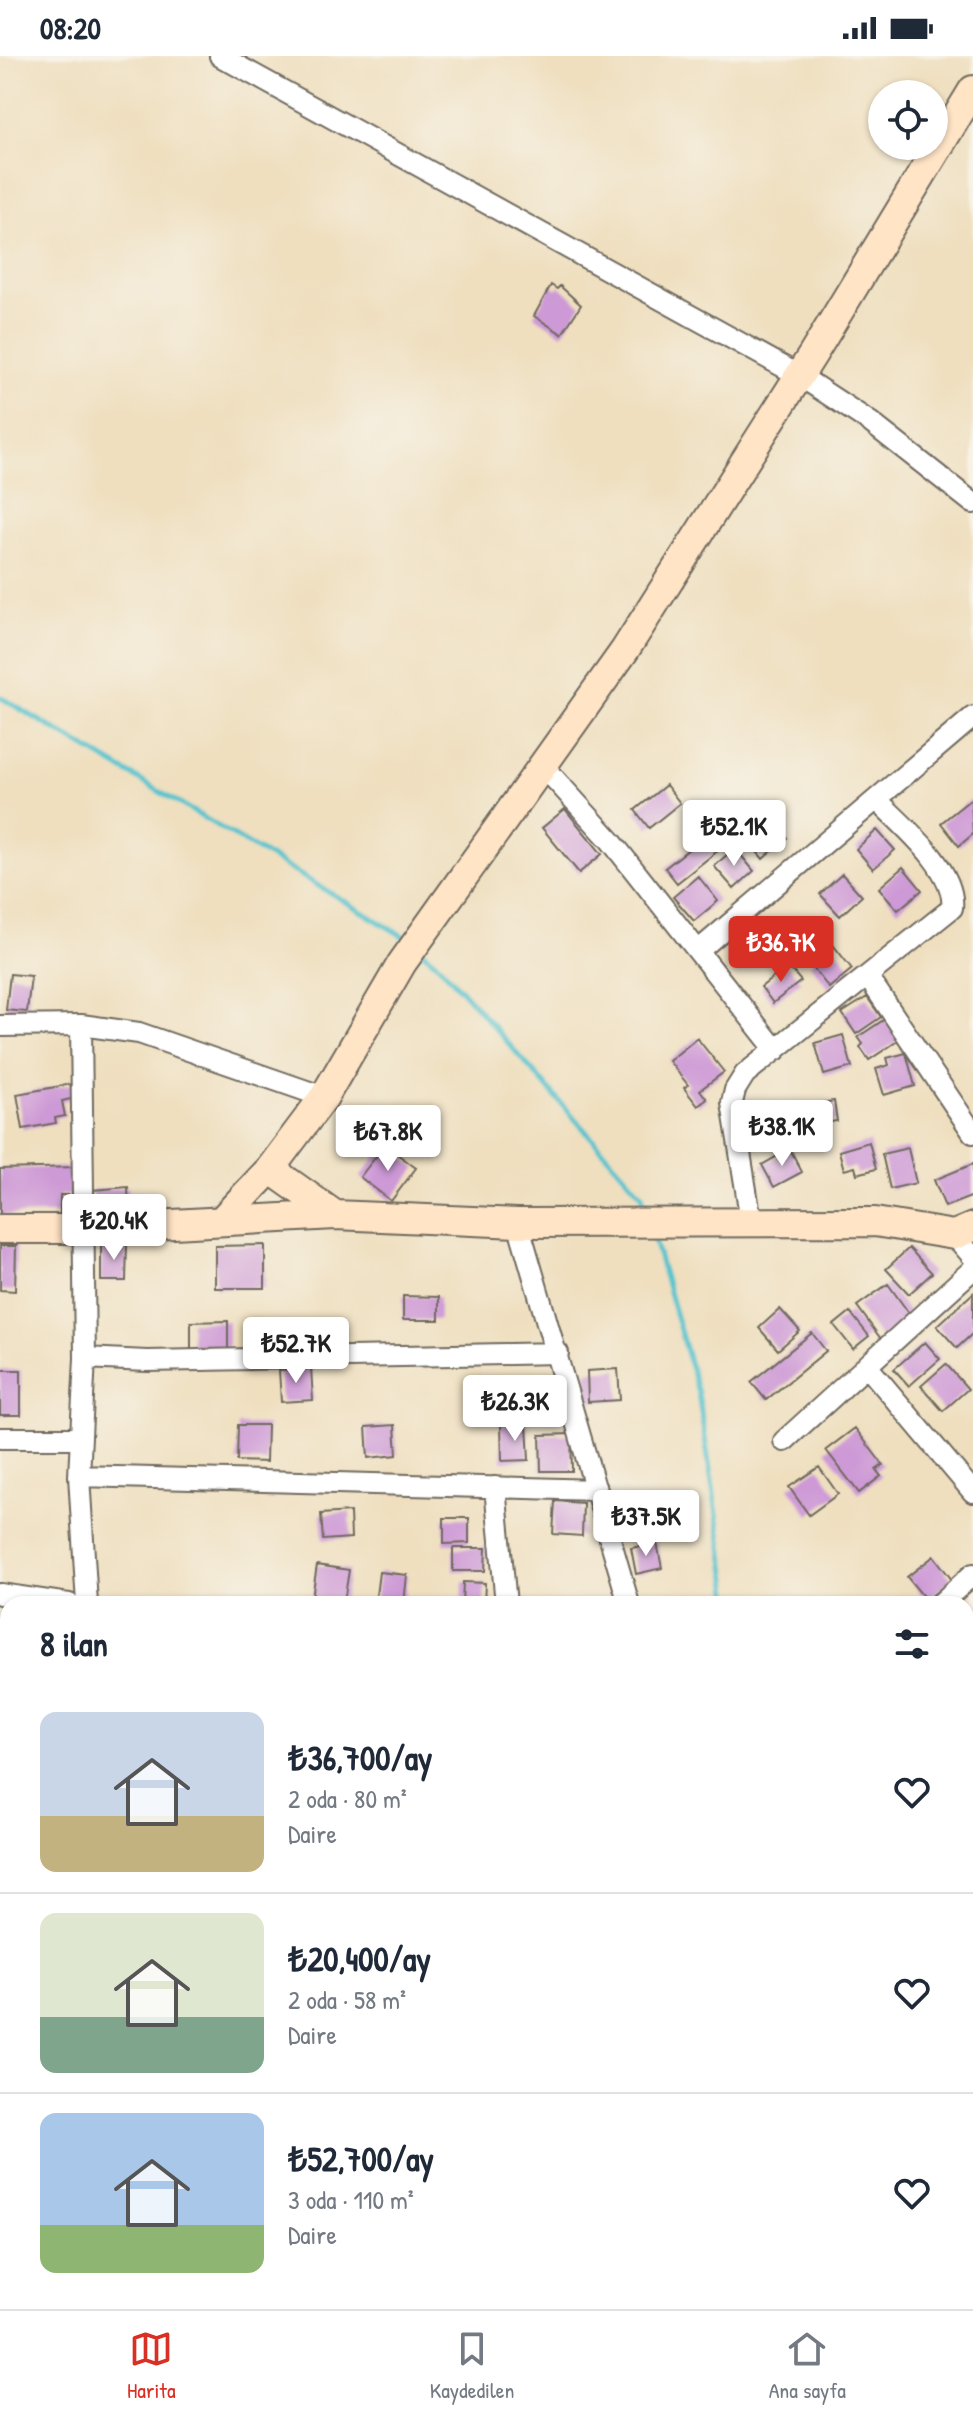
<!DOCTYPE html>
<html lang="tr">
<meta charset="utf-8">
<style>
body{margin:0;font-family:"Patrick Hand",sans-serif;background:#f2f2f3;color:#1f2937;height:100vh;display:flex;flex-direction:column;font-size:30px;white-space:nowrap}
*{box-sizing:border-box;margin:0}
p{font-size:26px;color:#747a83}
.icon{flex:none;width:44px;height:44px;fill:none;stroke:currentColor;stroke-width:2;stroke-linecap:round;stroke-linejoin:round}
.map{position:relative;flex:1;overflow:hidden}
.drawer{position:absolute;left:0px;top:1540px;width:974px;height:714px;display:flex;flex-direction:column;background:#fff;border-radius:24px 24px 0 0;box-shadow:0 2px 6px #0004}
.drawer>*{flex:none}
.fabs{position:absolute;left:868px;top:24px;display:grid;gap:16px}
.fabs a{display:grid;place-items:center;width:80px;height:80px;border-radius:50%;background:#fff;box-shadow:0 2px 6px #0004;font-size:40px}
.price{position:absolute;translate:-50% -68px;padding:0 18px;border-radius:8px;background:#fff;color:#222;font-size:26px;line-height:52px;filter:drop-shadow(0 2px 4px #0008)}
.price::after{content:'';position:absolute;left:50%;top:48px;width:24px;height:18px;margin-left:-12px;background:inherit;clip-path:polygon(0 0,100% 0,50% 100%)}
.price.active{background:#d93025;color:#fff}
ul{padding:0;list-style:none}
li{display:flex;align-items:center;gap:24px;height:200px;padding:0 40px}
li+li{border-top:2px solid #e0e1e3}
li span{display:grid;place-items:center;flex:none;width:224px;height:160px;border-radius:16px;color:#555}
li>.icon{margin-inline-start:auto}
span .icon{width:96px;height:96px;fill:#fffc;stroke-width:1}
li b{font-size:34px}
h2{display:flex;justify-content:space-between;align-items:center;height:96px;padding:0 40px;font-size:34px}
.status{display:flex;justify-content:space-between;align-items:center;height:56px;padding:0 40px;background:#fff;direction:ltr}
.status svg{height:22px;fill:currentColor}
.dock{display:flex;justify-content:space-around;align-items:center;height:112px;border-top:2px solid #e0e1e3;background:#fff;font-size:22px;color:#747a83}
.dock a{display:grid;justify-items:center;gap:4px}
.dock .active{color:#d93025}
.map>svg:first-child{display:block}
.green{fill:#add782;stroke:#6c8156;stroke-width:2}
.forest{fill:#8ab870;stroke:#5a724e;stroke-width:2}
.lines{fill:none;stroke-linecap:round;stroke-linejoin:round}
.stream{stroke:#56c3ce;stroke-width:5}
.building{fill:#cd99d6}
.street-casing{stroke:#706a5f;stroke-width:24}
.secondary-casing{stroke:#706a5f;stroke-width:32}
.highway-casing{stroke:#706a5f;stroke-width:40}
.street{stroke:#fff;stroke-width:20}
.secondary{stroke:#ffe4c6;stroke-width:28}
.highway{stroke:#febb71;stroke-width:36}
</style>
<div class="status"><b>08:20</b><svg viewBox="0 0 49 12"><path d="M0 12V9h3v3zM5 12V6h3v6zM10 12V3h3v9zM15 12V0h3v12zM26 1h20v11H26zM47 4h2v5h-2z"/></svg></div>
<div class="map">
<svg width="973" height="2253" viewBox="0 0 973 2253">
<rect width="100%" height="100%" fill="#f7f3e8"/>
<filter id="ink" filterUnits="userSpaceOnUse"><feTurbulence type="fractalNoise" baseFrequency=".0125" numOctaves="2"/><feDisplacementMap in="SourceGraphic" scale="16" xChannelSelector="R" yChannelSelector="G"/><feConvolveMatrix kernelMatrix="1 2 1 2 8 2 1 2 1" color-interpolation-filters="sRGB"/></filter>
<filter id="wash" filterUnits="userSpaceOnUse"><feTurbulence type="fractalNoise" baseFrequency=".006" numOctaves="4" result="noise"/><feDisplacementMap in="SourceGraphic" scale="32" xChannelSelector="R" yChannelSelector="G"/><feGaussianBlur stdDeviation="1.8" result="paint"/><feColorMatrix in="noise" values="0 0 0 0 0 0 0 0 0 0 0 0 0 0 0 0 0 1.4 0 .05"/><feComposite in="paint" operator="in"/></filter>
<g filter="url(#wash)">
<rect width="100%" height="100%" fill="#efdfbf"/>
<path class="green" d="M530 2246H738V2253H535Z"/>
<path class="forest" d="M8 2073V2246H479L475 2253H0V2086Z"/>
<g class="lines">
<path class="stream" d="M0 641 408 883
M422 895 441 911 642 1139 646 1156
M652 1177 698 1337 731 1548
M758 2246 759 2253"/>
</g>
<g id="blocks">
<path class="building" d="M551 229 557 233 560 230 581 249 562 278 534 260Z
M666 729 680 747 649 772 635 754Z
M971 743 973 778 959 790 941 767Z
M565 753 602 798 579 817 542 772Z
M769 760 787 782 763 803 744 780Z
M877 774 895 794 873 813 856 793Z
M708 778 720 793 677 827 665 812Z
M735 792 754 815 734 833 714 810Z
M903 811 922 834 898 854 879 832Z
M842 818 862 840 840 860 820 838Z
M698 820 718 845 694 865 673 841Z
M834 890 852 913 829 932 810 908Z
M788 910 801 925 773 947 761 931Z
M10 918 31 920 27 956 6 954Z
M867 941 881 961 856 978 842 957Z
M885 963 899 984 869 1004 860 991 863 988 858 981Z
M843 979 852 1011 824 1019 815 987Z
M697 982 724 1016 700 1034 707 1043 698 1050 684 1032 688 1029 669 1005Z
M906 997 915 1030 884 1039 876 1013 889 1009 887 1002Z
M77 1027 79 1041 62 1045 65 1060 55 1062 56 1067 23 1073 17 1038Z
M834 1045 837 1065 768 1076 765 1057Z
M869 1086 876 1113 857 1118 855 1111 844 1114 839 1095Z
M385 1089 416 1112 391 1145 360 1121Z
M908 1092 916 1127 890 1133 882 1098Z
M790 1093 802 1116 774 1131 762 1109Z
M973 1108V1140L945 1151 934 1124Z
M77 1111V1139H60V1158L0 1159V1113Z
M128 1131 129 1156 94 1159 92 1134Z
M101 1187 127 1188 126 1225H101Z
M265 1189V1232H215V1190Z
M0 1190H16L15 1235 0 1234Z
M909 1192 932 1217 909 1238 886 1213Z
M888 1228 911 1260 881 1283 857 1250Z
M973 1237V1277L957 1292 937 1270Z
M403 1240 439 1241V1264H403Z
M780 1253 800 1275 778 1294 759 1272Z
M850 1256 869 1280 853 1293 834 1269Z
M228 1265V1295H191V1266Z
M812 1277 826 1295 766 1344 751 1326Z
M925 1286 940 1303 909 1330 894 1313Z
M946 1308 968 1333 943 1355 921 1330Z
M311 1312 313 1344 281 1346 279 1314Z
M618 1313 620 1344 588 1346 587 1315Z
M0 1314H21V1359H0Z
M491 1337H529L530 1360H491Z
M527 1368 529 1404 502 1405 501 1369Z
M238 1369H267L266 1406 237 1405Z
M395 1369 397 1399 368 1402 366 1371Z
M855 1372 883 1409 876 1414 881 1420 859 1437 826 1394Z
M571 1378 572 1415H541L540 1379Z
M819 1411 838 1438 809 1459 789 1431Z
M555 1445 583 1447 582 1480 553 1478Z
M350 1456 351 1482 323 1484 321 1458Z
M444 1462H469V1487L444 1488Z
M657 1487 662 1512 636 1518 631 1492Z
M453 1492H486L485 1515H453Z
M934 1500 952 1524 926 1544 907 1521Z
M317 1509 349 1514 344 1546 312 1542Z
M379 1516 407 1519 404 1548H375Z
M463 1526 485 1527 484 1548H462Z"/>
</g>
</g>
<g filter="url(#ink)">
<use href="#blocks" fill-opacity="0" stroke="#706a5f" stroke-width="2"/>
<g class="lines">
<defs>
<path id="street" d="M220 0 800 320 870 366 973 447
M543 710 611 785 776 994
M698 895 973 661
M868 921 973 1077
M81 969 85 1302 79 1420 87 1548
M0 970 81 969 139 977 324 1041
M751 1165 732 1047 735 1034 745 1018 952 852C957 814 902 769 877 744
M518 1167 629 1548
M954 1179 973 1201
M85 1302 147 1305 558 1297
M867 1310 973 1436
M0 1382H79
M784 1385 973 1213
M79 1420 597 1434
M495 1431 506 1548
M0 1538 69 1548
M940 1548 973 1518
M0 1661 8 1662
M966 1719 973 1713
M966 1755 973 1763"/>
<path id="secondary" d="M270 1113 335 1159
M222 1164 270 1113 324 1041 402 907 625 594 813 298 973 34
M0 1173H83L335 1159 518 1167 875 1166 954 1179 973 1171"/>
<path id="highway" d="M0 1702 8 1703
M0 1729 8 1730
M966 1983 973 1986
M966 2022 973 2025"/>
</defs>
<use href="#street" class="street-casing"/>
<use href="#secondary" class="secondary-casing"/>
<use href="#highway" class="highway-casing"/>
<use href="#street" class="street"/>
<use href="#secondary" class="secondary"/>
<use href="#highway" class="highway"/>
</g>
</g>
</svg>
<div class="fabs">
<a><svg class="icon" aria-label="locate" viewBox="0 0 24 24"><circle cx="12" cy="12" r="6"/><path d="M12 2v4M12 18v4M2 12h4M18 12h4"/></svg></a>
</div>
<b class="price" style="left:734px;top:812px">₺52.1K</b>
<b class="price active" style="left:781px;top:928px">₺36.7K</b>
<b class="price" style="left:782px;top:1112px">₺38.1K</b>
<b class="price" style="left:388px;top:1117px">₺67.8K</b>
<b class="price" style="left:114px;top:1206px">₺20.4K</b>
<b class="price" style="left:296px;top:1329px">₺52.7K</b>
<b class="price" style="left:515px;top:1387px">₺26.3K</b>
<b class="price" style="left:646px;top:1502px">₺37.5K</b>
<section class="drawer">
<h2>8 ilan<svg class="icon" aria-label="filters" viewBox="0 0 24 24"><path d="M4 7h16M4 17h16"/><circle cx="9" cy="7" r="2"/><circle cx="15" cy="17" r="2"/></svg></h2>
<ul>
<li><span style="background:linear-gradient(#c9d6e8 65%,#c2b280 0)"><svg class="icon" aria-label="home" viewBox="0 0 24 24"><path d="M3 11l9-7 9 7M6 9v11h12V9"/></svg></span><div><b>₺36,700/ay</b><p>2 oda · 80 m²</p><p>Daire</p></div><svg class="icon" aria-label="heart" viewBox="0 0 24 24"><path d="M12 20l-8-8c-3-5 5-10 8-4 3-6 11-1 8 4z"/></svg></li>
<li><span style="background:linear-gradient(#dfe7d0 65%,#7fa58c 0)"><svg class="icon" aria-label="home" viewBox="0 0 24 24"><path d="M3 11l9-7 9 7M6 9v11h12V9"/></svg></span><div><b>₺20,400/ay</b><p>2 oda · 58 m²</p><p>Daire</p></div><svg class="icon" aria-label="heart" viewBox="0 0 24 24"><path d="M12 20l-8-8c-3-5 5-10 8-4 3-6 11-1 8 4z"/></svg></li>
<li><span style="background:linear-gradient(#a9c7e8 70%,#8fb573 0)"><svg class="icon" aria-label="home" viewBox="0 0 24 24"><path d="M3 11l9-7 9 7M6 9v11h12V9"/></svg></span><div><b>₺52,700/ay</b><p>3 oda · 110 m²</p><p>Daire</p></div><svg class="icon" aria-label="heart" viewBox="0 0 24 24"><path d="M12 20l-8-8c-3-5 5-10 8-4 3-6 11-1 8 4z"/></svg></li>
</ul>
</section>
</div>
<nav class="dock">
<a class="active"><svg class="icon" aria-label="map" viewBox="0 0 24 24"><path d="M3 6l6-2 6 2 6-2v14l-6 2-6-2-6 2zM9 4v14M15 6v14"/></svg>Harita</a>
<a><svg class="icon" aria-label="saved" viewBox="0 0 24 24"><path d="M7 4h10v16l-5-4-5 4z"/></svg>Kaydedilen</a>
<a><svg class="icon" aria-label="home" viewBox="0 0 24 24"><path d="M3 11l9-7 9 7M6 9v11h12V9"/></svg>Ana sayfa</a>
</nav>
